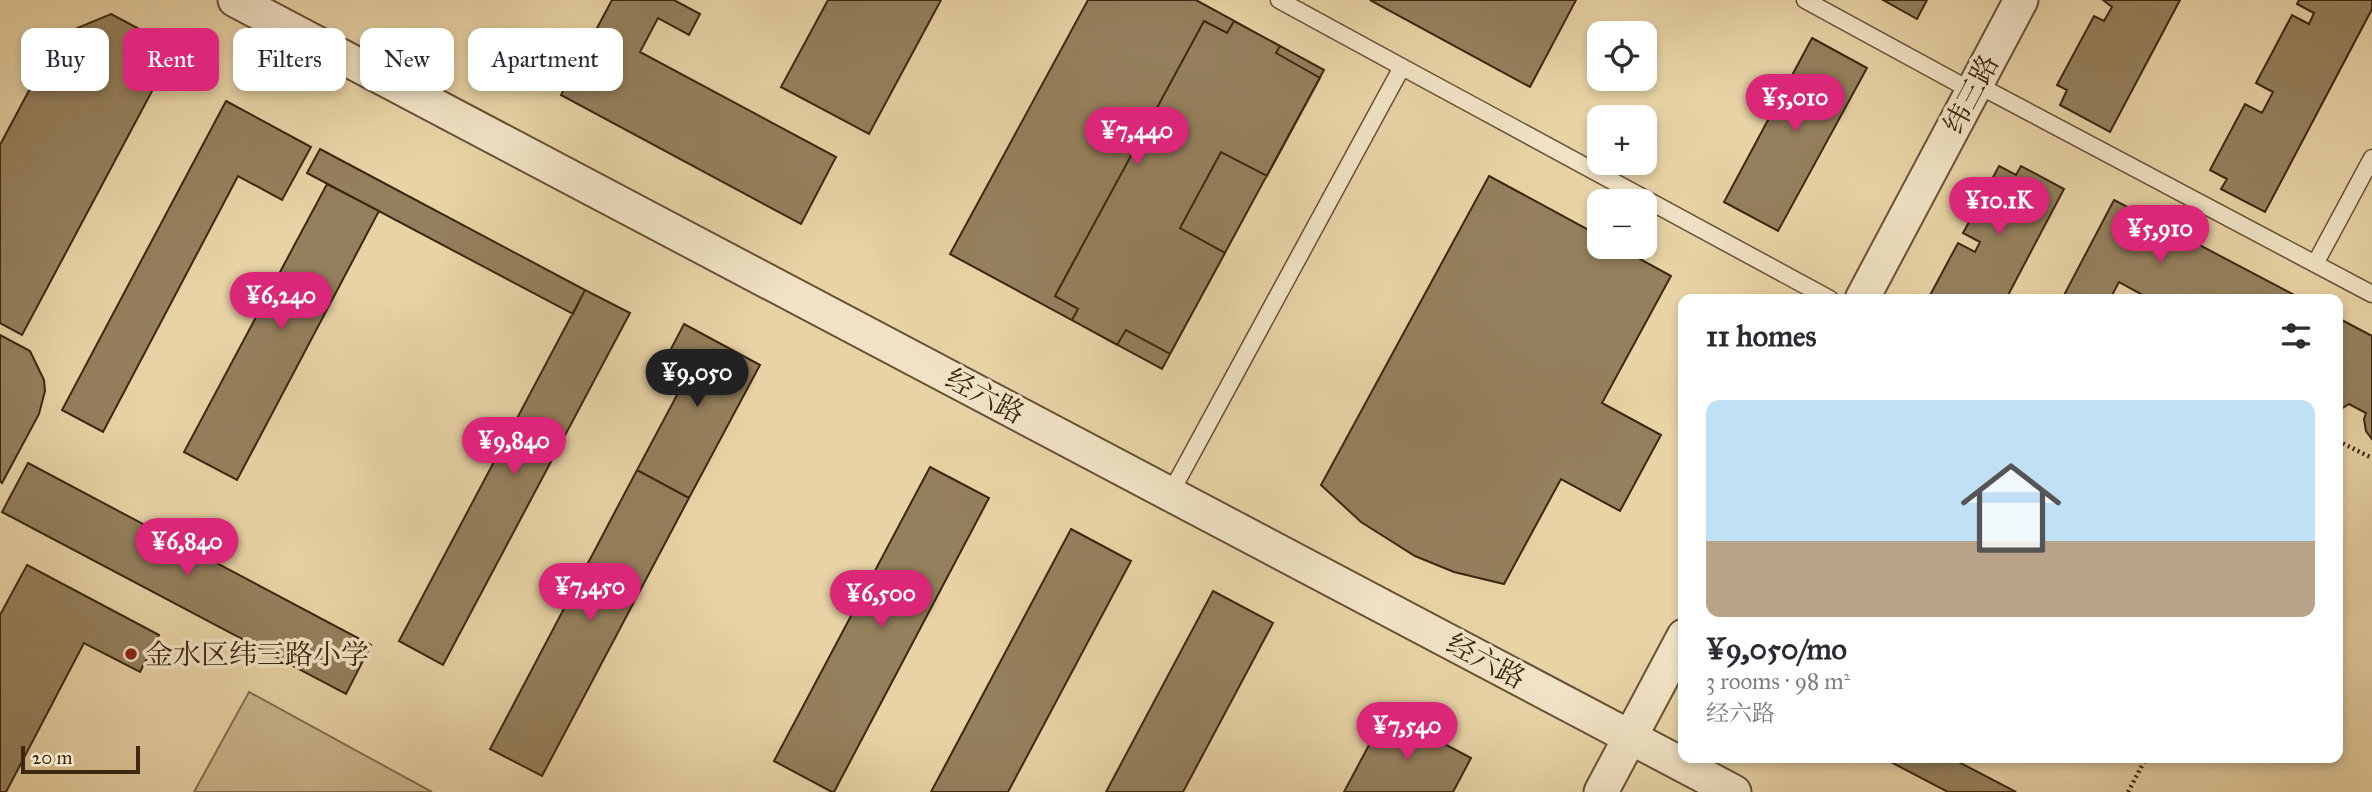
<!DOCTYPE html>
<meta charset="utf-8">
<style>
body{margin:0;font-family:"IM FELL Great Primer","Noto Serif SC",serif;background:#f7f7f7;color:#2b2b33;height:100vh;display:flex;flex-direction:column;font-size:26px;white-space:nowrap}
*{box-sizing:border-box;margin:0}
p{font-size:23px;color:#7c7c81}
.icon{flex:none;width:38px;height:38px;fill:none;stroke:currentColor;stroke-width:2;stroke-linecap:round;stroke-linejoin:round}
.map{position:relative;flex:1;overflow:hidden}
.side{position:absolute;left:1678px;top:294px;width:665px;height:469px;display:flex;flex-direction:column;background:#fff;border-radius:14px;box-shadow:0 4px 10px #0003}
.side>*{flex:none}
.guide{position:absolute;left:21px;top:28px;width:665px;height:63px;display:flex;gap:14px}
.buttons{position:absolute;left:1587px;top:21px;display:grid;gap:14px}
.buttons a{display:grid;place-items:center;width:70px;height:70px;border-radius:14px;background:#fff;box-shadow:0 4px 10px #0003;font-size:35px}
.scale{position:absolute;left:21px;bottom:18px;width:119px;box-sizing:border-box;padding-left:7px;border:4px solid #3c270f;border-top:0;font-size:19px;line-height:24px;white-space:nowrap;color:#3c270f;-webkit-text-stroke:5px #f0e2c4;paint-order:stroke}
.price{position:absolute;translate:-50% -60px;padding:0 16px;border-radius:24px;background:#db2777;color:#fff;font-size:23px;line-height:46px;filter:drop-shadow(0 2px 4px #0008)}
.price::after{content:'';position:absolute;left:50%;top:42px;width:21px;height:16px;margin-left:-10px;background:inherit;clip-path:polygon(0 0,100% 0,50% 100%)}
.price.active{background:#222;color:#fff}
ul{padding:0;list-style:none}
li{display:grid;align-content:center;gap:14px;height:371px;padding:0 28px}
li+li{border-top:2px solid #e1e1e2}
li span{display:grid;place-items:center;height:217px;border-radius:14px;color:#555}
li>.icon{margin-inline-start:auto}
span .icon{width:126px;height:126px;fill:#fffc;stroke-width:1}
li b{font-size:30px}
h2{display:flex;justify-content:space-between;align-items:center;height:84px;padding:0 28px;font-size:30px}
.pill{padding:0 24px;border-radius:14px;background:#fff;box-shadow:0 4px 10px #0003;font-size:24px;line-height:63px}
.pill.active{background:#db2777;color:#fff}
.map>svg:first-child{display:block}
.green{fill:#cbb68c;stroke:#846e4e;stroke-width:2}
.building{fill:#95805d;stroke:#3c270f;stroke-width:2}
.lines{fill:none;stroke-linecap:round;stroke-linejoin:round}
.lane-casing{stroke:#675234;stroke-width:19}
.street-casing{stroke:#675234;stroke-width:37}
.path{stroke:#3c270f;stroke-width:4.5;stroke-dasharray:2 3.5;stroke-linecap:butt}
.lane{stroke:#f0e2c4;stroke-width:16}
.street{stroke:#f0e2c4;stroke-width:33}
.poi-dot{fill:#8f2418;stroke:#f0e2c4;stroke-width:2.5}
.labels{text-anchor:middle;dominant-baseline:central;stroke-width:7;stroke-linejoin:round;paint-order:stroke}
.street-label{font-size:28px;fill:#3c270f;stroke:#f0e2c4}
.poi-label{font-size:28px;fill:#3c270f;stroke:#f0e2c4;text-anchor:start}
</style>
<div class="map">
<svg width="2372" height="792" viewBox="0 0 2372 792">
<rect width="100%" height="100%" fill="#e8d3a5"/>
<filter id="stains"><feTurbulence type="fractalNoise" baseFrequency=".00286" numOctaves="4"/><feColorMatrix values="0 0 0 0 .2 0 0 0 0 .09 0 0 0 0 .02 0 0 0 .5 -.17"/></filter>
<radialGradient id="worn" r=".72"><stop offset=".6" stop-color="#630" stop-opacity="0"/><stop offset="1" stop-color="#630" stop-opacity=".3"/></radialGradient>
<path class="green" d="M249 692 432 792H194Z"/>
<path class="building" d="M612 0H674L700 14 689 35 658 18 640 52 836 157 801 224 561 95Z
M828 0H941L869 134 781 87Z
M1088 0H1196L1324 70 1162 369 950 254Z
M1370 0H1576L1530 87Z
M1883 0H1927L1917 19Z
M2103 0H2180L2110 132 2060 105 2067 90 2057 85 2094 16 2104 21 2112 7Z
M2299 0H2372V9L2265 212 2221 189 2227 179 2210 170 2245 104 2262 113 2273 92 2256 83 2292 15 2309 24 2314 13 2297 4Z
M111 14 175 48 22 335 0 323V145L58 36Z
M1204 21 1227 33 1234 21 1280 46 1276 53 1320 78 1267 176 1221 152 1180 228 1225 253 1170 354 1126 330 1117 345 1072 320 1078 309 1055 296Z
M1812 38 1867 68 1778 231 1724 202Z
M226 101 311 147 282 200 238 176 103 432 62 410Z
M320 149 585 290 573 314 307 173Z
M1999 166 2016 175 2021 166 2064 189 2006 299H1928L1958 243 1975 252 1980 242 1963 233Z
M1489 176 1600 236V247H1618L1671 276 1602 403 1661 435 1620 511 1561 479 1504 584 1454 572 1415 556 1361 522 1321 485Z
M327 184 379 211 237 480 184 452Z
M2114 200 2302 299H2150L2119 282 2110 299H2062Z
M585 290 630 313 443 665 399 641Z
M2338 318 2372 336V439L2366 431 2364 419 2366 413 2349 404 2338 411Z
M684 324 760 365 689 498 637 470 685 380 661 368Z
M0 335 30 351 44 380 45 391 39 414 2 483 0 481Z
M28 463 371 645 346 694 2 512Z
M930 467 989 498 834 792H832L774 761Z
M637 470 689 498 542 776 490 749Z
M1071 529 1131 561 1008 792H931Z
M27 565 159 635 140 672 84 643 6 792H0V615Z
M1213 591 1273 623 1183 792H1106Z
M1386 713 1471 758 1453 792H1344Z
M1883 758H1951L2016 792H1948Z"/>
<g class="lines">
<defs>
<path id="lane" d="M1805 0 1972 91
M1402 67 1830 299
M1976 84 2372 294
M2315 264 2372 158
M1170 494 1402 67 1279 0"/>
<path id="street" d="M235 0 1734 792
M1862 299 2021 0
M1601 792 1684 636"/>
</defs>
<use href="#lane" class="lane-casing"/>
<use href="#street" class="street-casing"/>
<path class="path" d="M2338 441 2372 458
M2128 792 2146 758"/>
<use href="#lane" class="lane"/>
<use href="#street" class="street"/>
</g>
<circle class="poi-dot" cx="131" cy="654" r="7"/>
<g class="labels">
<g class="street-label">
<text transform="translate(1971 94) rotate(-62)">纬三路</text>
<text transform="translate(985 396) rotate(28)">经六路</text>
<text transform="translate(1486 661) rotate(28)">经六路</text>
</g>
<g class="poi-label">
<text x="145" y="654">金水区纬三路小学</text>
</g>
</g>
<rect width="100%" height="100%" filter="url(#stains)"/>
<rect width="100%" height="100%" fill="url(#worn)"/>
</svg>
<div class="buttons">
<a><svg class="icon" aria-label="locate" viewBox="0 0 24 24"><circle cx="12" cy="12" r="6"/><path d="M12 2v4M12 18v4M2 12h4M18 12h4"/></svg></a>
<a>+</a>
<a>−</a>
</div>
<div class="scale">20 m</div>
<b class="price" style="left:1795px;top:134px">¥5,010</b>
<b class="price" style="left:1137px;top:167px">¥7,440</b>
<b class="price" style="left:1999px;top:237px">¥10.1K</b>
<b class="price" style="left:2160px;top:265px">¥5,910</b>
<b class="price" style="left:281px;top:332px">¥6,240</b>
<b class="price active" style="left:697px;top:409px">¥9,050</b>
<b class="price" style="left:514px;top:477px">¥9,840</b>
<b class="price" style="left:187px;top:578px">¥6,840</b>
<b class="price" style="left:590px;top:623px">¥7,450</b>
<b class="price" style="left:881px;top:630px">¥6,500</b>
<b class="price" style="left:1407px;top:762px">¥7,540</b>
<div class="guide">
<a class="pill">Buy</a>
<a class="pill active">Rent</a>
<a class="pill">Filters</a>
<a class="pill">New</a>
<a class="pill">Apartment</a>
</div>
<section class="side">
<h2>11 homes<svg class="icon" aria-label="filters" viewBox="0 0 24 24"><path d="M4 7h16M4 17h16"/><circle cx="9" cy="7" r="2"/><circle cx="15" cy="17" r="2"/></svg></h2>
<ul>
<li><span style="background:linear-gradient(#bfe0f5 65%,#b9a48a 0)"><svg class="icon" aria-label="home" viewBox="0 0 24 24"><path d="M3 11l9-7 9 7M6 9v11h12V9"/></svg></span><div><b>¥9,050/mo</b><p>3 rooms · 98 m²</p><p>经六路</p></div></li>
</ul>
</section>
</div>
